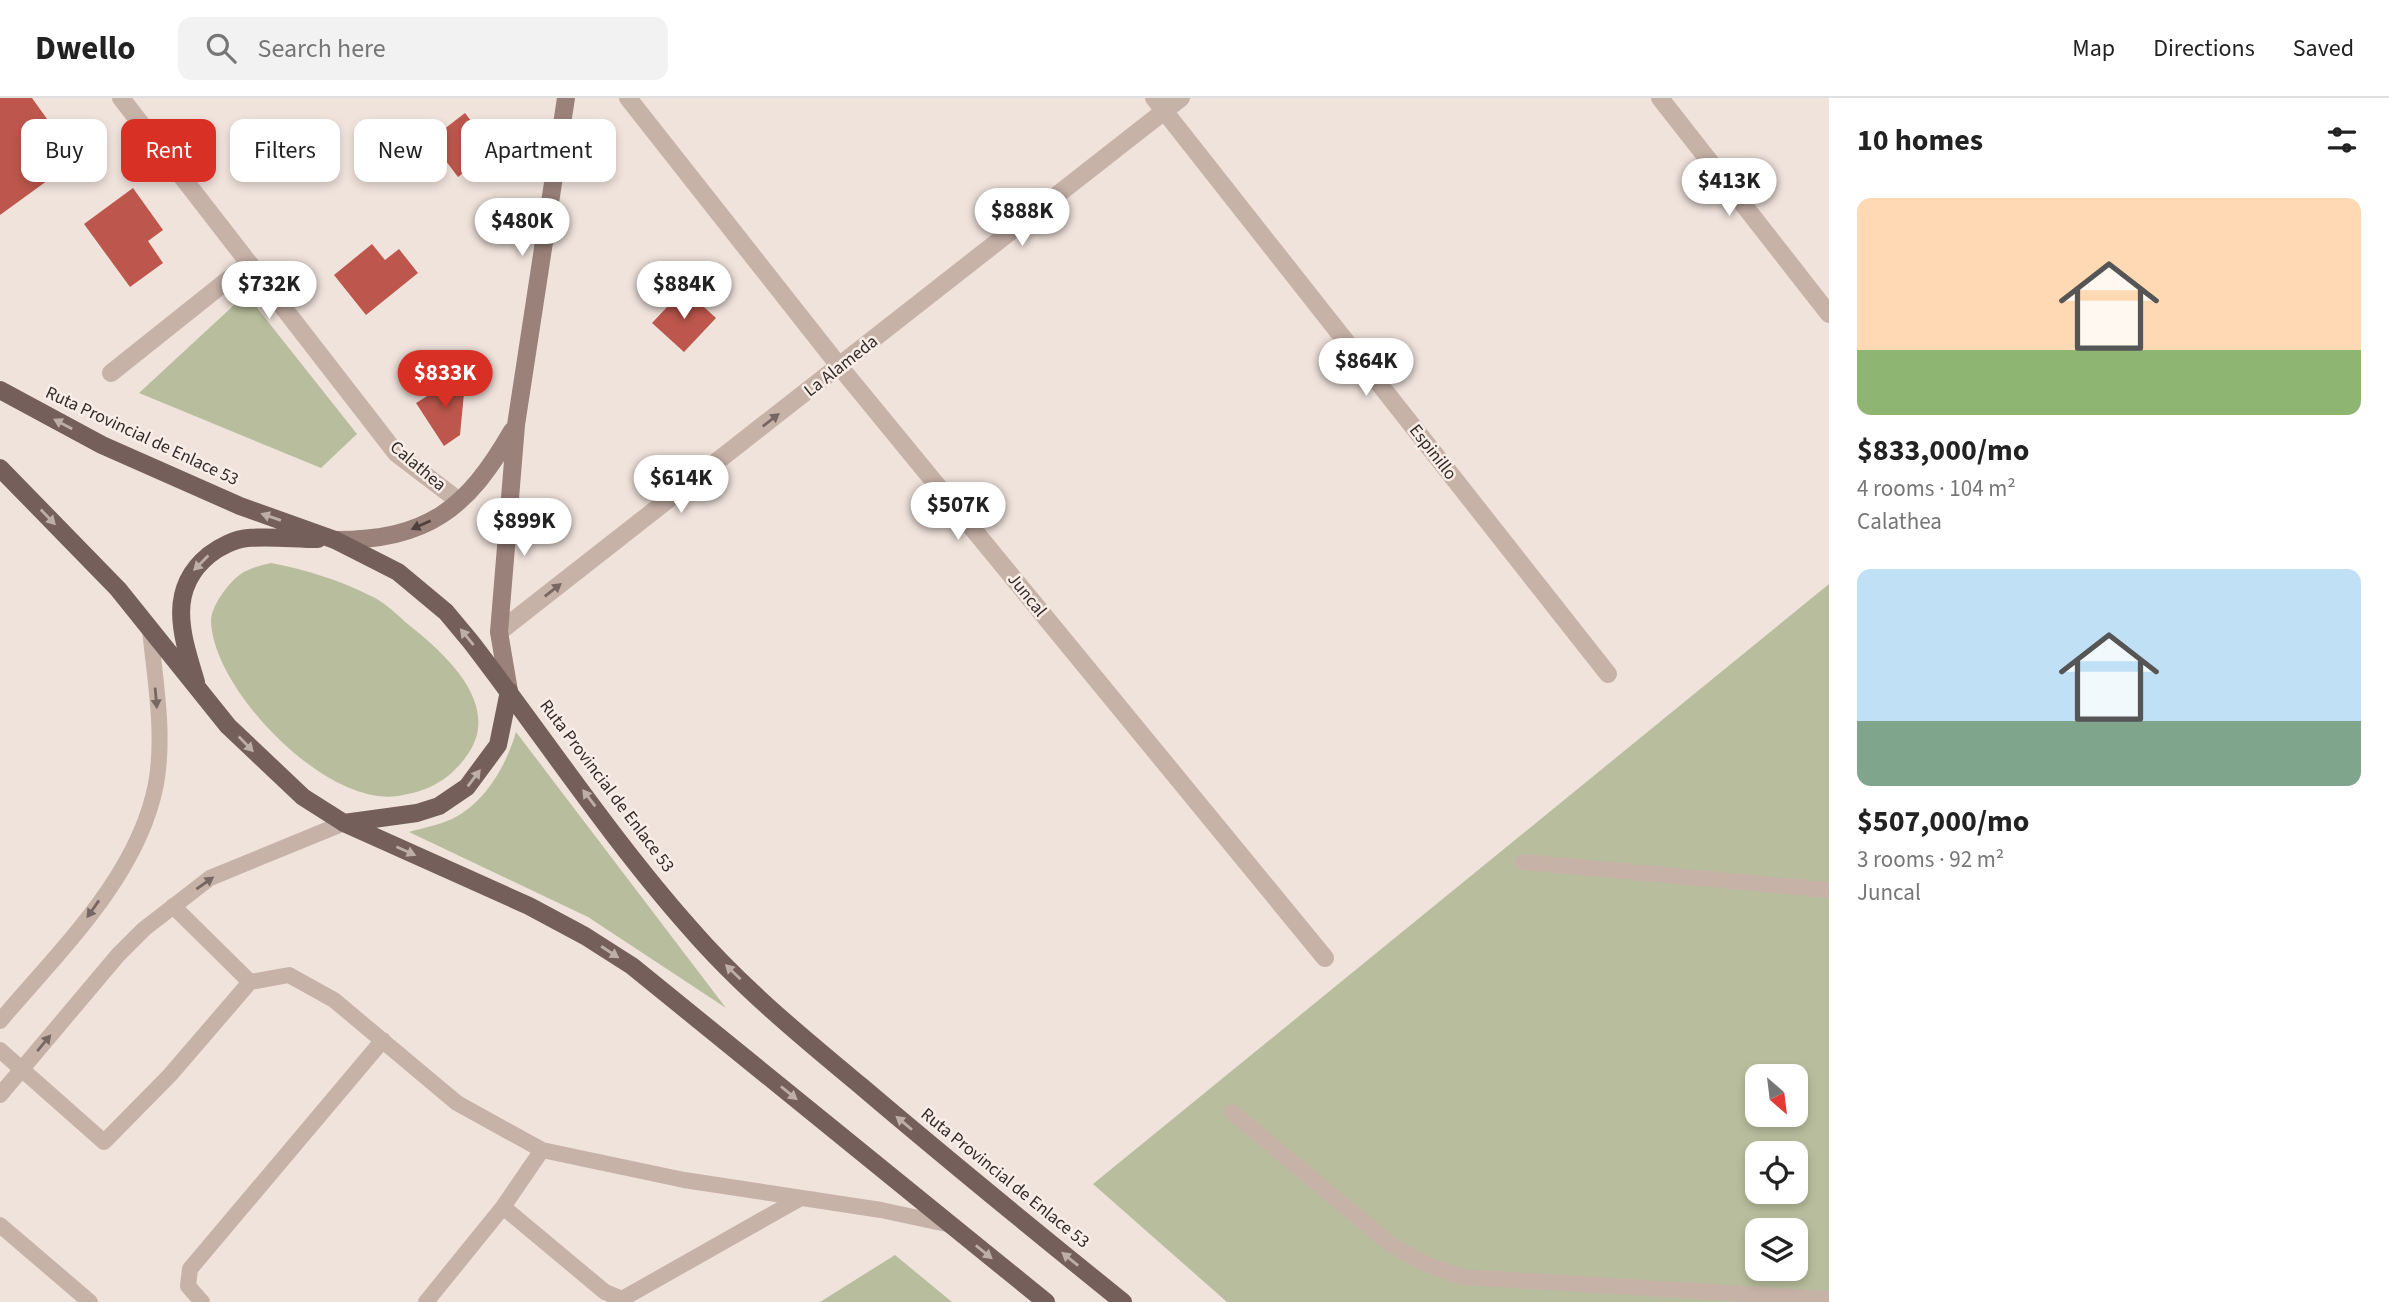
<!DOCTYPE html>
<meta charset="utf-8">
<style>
body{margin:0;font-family:"Source Sans 3",sans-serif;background:#f2f2f2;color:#222;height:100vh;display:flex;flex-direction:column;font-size:26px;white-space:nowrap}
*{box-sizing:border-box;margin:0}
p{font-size:23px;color:#767676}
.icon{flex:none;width:38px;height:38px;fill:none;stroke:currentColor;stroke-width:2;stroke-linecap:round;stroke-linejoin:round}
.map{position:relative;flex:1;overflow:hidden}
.sheet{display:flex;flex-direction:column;background:#fff;width:560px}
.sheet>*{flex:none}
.banner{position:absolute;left:21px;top:21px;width:665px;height:63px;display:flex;gap:14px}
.needle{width:46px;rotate:152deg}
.tools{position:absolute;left:1745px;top:966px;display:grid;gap:14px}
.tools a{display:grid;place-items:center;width:63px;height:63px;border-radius:14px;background:#fff;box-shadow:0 4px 10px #0003;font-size:35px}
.price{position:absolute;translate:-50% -60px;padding:0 16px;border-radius:24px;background:#fff;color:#222;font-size:23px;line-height:46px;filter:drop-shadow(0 2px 4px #0008)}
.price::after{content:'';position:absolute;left:50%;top:42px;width:21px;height:16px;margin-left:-10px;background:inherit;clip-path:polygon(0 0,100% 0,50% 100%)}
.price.selected{background:#d93025;color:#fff}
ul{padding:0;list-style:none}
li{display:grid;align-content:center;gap:14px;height:371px;padding:0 28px}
li span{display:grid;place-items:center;height:217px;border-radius:14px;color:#555}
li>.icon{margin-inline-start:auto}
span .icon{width:126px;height:126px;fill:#fffc;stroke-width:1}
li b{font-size:30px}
h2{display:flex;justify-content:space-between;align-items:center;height:84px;padding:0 28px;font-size:30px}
.pill{padding:0 24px;border-radius:14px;background:#fff;box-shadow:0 4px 10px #0003;font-size:24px;line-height:63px}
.pill.selected{background:#d93025;color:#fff}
header{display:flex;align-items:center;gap:42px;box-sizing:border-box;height:98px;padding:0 35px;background:#fff;border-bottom:2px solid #e0e0e0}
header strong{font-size:33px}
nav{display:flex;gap:38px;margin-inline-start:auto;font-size:24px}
.search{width:490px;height:63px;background:#f2f2f2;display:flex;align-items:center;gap:18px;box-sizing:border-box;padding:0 24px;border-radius:14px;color:#767676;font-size:26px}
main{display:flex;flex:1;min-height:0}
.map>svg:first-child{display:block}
.green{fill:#b8be9d;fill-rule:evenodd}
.building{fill:#bd574d}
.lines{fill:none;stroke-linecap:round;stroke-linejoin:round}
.service{stroke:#c7b2a8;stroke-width:16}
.minor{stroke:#c7b2a8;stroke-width:18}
.secondary{stroke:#9a817a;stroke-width:18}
.primary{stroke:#755f5a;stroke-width:18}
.oneway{fill:#766762}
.oneway2{fill:#bdaea8}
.oneway3{fill:#4e403c}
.labels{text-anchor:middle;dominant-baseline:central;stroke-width:5;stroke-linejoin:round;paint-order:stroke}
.street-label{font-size:18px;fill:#342a28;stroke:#f8eee7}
</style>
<header>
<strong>Dwello</strong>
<div class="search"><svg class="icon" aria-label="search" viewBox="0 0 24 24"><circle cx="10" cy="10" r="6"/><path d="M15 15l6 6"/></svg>Search here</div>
<nav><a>Map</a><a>Directions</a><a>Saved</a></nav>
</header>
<main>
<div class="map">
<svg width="1829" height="1204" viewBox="0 0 1829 1204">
<rect width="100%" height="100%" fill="#f0e3dc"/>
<path class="green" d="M246 196 357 336 321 370 139 295Z
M271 465C307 472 339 482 371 498 385 504 397 517 409 527 445 556 502 606 468 656 450 682 429 693 398 698 326 709 213 592 211 523 211 507 232 479 246 473 254 469 263 467 271 465Z
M1829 486V1204H1227L1093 1086ZM1757 978H1796V1017H1757ZM1757 1055H1796V1094H1757ZM1757 1132H1796V1171H1757Z
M516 634 726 910 588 819 409 734C422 730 439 727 452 721 485 705 506 668 516 634Z
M895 1157 952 1204H820Z"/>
<path class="building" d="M0 0H32L65 46 40 64 51 80 0 117Z
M465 15 493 52 458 79 430 42Z
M133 90 163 132 148 143 163 165 130 189 84 126Z
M372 146 385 162 399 151 418 175 366 217 334 177Z
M684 191 716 220 684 254 652 225Z
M466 274 460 337 444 348 416 305Z"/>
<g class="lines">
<path class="service" d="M1523 764 1829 792
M173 808 250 884
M0 923C59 853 138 779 156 686 165 636 155 582 150 532
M0 952 104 1044 170 977 250 884 289 877 334 902 457 1005 542 1052 684 1082 881 1112 951 1127
M0 997 118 857 144 831 210 780 344 725
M1232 1014 1390 1146 1425 1166 1463 1179 1829 1201
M503 1109 605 1194 622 1201 799 1101
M0 1127 90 1204
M202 1204 188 1188 190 1171 383 942
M426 1204 503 1109 542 1052"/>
<path class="minor" d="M121 0 396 355 459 403
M628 0 840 269 1325 860
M1154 0 1608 576
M1660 0 1829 216
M111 275 249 165
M499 534 1181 0"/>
<path class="secondary" d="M335 442C428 442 467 411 512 333
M509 593 499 534 516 327 566 0"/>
<path class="primary" d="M0 292 102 347 240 408 335 442 398 474 446 514 471 544C544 639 611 741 690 830 741 889 802 939 861 988 948 1062 1035 1133 1123 1204
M0 370 118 491 228 628 303 699 344 725 529 808 585 838 632 868 1046 1204
M196 584C182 538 166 492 209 457 219 449 235 441 248 440 271 438 295 441 318 441
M344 725 417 715 439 708 467 689 498 647 509 593"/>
</g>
<defs><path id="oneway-solid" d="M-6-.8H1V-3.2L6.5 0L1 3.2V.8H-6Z" transform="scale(1.75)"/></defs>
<g class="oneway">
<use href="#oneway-solid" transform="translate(771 322) rotate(-38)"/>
<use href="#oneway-solid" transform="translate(553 492) rotate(-38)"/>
<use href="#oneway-solid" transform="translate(156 600) rotate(85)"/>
<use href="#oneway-solid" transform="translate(205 785) rotate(-35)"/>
<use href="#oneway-solid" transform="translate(93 811) rotate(125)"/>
<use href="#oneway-solid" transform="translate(44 945) rotate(-50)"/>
</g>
<g class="oneway2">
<use href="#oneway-solid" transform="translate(63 326) rotate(-152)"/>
<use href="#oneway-solid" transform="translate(48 419) rotate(46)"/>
<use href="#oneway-solid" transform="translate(271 419) rotate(-161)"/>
<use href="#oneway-solid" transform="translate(201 465) rotate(135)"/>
<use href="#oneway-solid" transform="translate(467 539) rotate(-129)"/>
<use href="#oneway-solid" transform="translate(246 646) rotate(46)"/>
<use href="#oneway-solid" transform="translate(474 680) rotate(-53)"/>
<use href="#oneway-solid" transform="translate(589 700) rotate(-127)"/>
<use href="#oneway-solid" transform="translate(406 753) rotate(24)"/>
<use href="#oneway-solid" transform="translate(610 854) rotate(33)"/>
<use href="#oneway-solid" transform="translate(733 874) rotate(-136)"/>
<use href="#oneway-solid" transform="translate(789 995) rotate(39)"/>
<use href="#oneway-solid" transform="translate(904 1025) rotate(-140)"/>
<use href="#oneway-solid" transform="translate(984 1154) rotate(39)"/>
<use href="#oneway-solid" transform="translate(1070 1161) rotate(-141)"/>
</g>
<use class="oneway3" href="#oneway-solid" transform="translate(421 427) rotate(156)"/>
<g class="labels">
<g class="street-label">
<text transform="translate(841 268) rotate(-38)">La Alameda</text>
<text transform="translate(142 338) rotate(25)">Ruta Provincial de Enlace 53</text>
<text transform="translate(1433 354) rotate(52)">Espinillo</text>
<text transform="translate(418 368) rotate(40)">Calathea</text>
<text transform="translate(1027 497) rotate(51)">Juncal</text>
<text transform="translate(607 688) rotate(53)">Ruta Provincial de Enlace 53</text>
<text transform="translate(1005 1080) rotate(39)">Ruta Provincial de Enlace 53</text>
</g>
</g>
</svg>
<div class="tools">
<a><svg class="needle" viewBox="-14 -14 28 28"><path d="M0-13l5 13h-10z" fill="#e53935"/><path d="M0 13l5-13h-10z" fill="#767676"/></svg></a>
<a><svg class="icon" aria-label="locate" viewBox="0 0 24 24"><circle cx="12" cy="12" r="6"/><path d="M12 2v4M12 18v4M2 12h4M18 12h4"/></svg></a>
<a><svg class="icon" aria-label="layers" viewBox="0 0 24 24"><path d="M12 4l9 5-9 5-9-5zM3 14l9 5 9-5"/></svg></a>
</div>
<b class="price" style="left:1729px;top:120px">$413K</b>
<b class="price" style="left:1022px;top:150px">$888K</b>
<b class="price" style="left:522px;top:160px">$480K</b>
<b class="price" style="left:269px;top:223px">$732K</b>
<b class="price" style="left:684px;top:223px">$884K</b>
<b class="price" style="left:1366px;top:300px">$864K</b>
<b class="price selected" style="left:445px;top:312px">$833K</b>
<b class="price" style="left:681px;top:417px">$614K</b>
<b class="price" style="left:958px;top:444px">$507K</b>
<b class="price" style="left:524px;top:460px">$899K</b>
<div class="banner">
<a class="pill">Buy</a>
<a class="pill selected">Rent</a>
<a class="pill">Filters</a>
<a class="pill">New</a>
<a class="pill">Apartment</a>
</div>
</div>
<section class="sheet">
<h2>10 homes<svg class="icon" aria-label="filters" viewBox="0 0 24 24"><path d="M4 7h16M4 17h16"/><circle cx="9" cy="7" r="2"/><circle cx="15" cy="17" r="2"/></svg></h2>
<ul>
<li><span style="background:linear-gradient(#ffd9b3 70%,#8fb573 0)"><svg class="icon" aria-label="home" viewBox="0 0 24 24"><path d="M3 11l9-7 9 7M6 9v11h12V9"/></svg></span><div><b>$833,000/mo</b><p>4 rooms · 104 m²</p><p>Calathea</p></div></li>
<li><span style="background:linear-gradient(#bfe0f5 70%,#7fa58c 0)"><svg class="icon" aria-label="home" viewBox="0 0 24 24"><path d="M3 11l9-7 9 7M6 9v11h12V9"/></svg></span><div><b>$507,000/mo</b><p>3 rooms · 92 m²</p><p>Juncal</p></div></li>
</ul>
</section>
</main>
